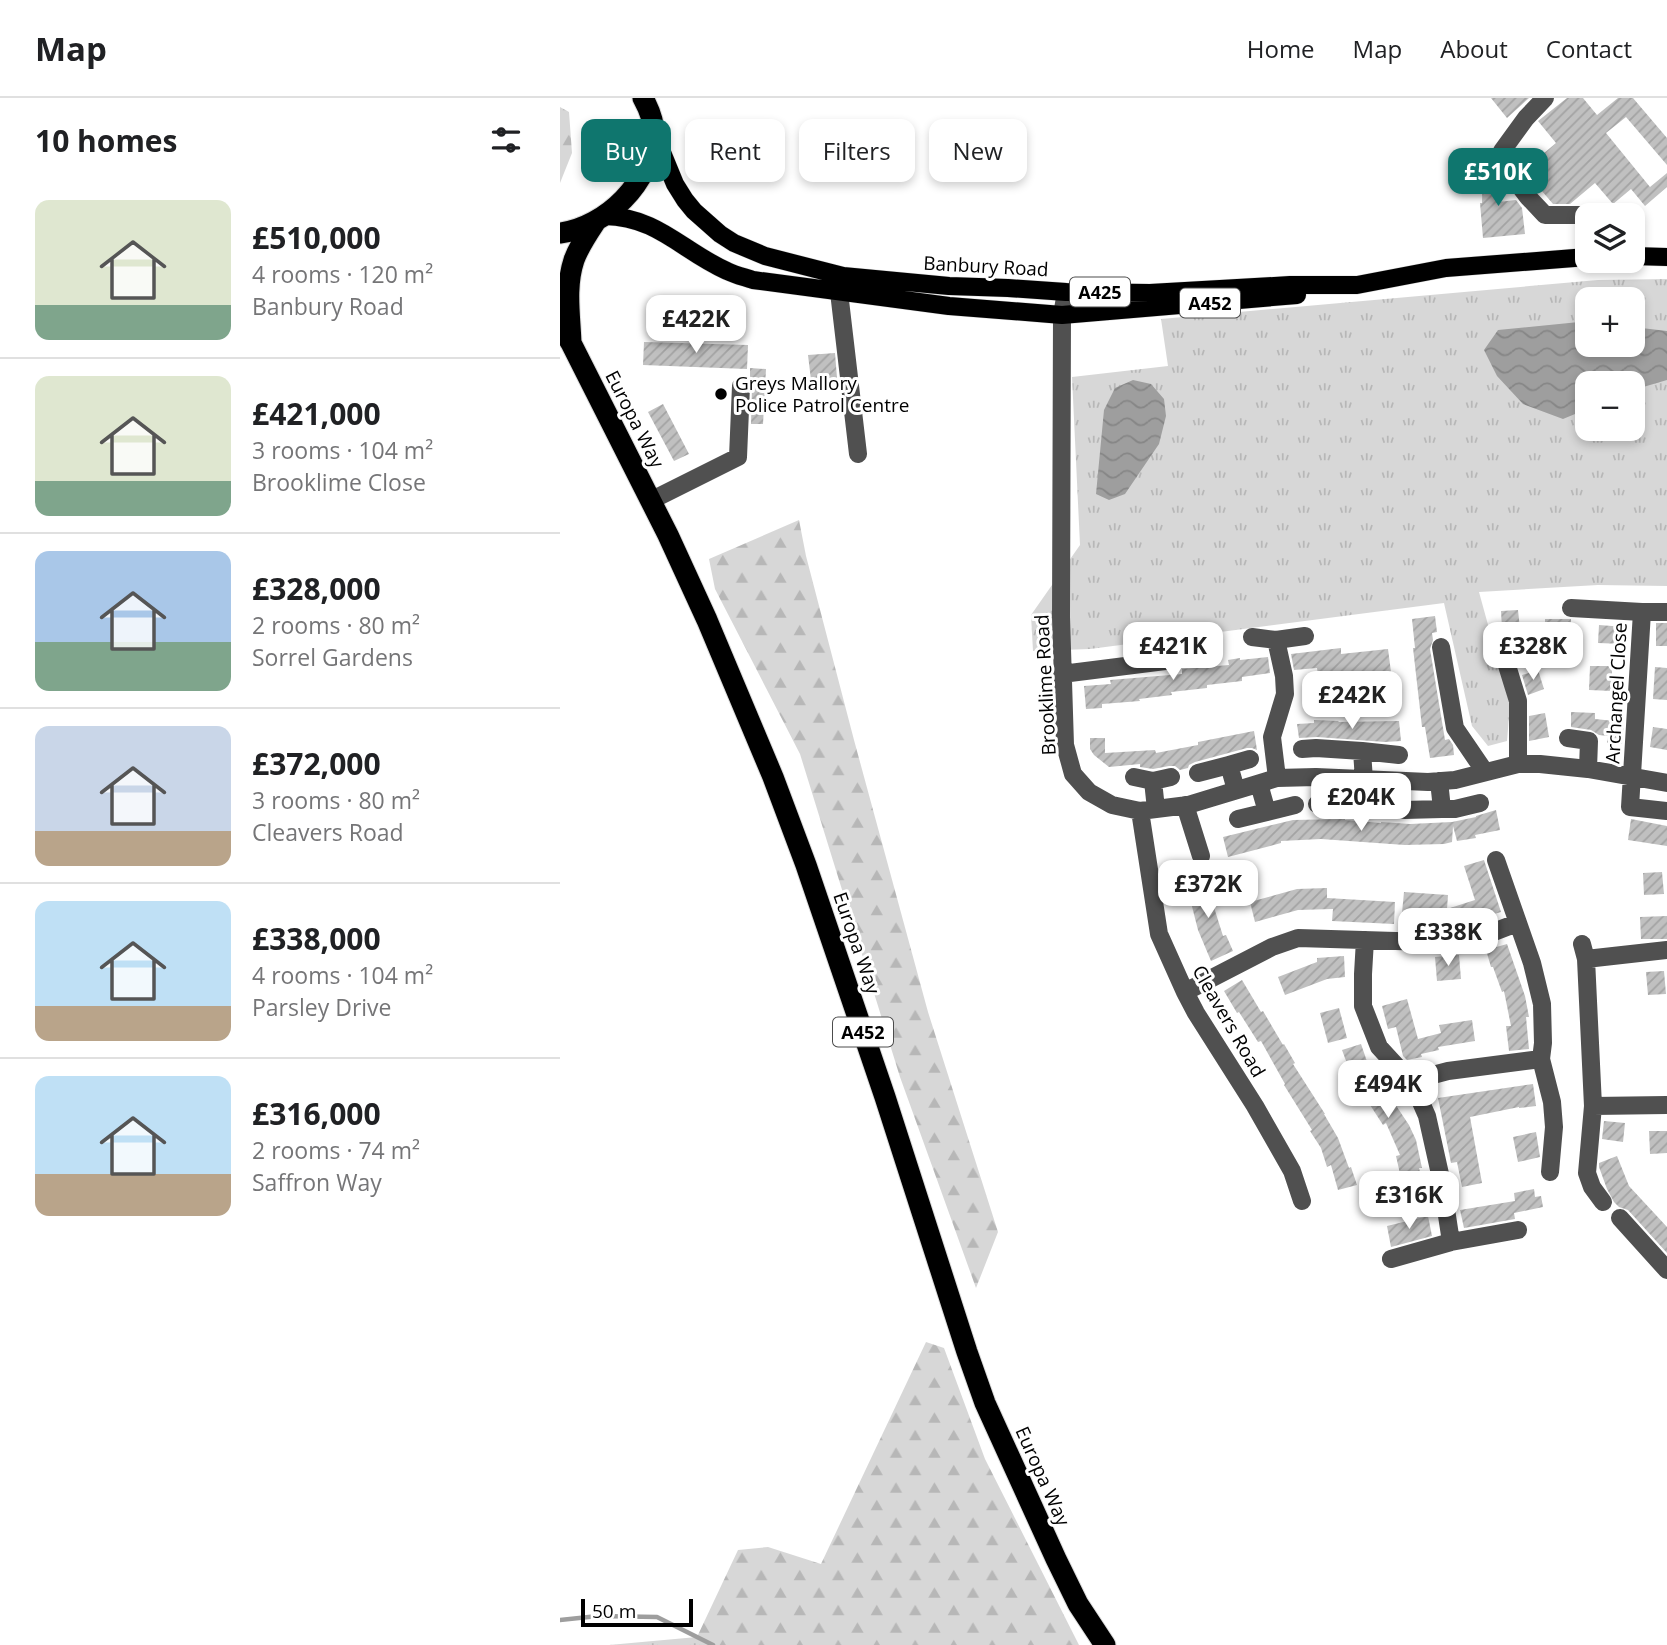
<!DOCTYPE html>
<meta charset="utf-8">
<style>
body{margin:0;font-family:"Open Sans",sans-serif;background:#f2f2f2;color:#202124;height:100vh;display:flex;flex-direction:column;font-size:26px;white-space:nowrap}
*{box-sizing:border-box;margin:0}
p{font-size:23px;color:#757577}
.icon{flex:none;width:38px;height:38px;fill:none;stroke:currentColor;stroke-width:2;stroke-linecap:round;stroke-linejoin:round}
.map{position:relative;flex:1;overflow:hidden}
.sheet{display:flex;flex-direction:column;background:#fff;width:560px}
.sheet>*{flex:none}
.banner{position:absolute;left:21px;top:21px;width:665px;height:63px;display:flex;gap:14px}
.controls{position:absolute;left:1015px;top:105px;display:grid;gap:14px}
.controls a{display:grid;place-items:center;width:70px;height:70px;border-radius:14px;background:#fff;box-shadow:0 4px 10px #0003;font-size:35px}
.scale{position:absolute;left:21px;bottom:18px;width:112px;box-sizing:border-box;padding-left:7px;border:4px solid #000;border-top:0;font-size:19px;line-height:24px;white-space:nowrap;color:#000;-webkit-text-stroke:5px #fff;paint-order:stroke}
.price{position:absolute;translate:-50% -60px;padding:0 16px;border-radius:14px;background:#fff;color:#222;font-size:23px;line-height:46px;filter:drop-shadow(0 2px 4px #0008)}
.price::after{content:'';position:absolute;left:50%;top:42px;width:21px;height:16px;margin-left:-10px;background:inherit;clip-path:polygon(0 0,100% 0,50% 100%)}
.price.selected{background:#0f766e;color:#fff}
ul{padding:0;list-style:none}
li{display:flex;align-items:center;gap:21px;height:175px;padding:0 35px}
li+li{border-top:2px solid #e0e0e0}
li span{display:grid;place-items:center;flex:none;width:196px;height:140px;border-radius:14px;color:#555}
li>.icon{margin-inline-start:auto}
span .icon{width:84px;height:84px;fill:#fffc;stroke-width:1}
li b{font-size:30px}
h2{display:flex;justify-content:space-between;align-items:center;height:84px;padding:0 35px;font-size:30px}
.tag{padding:0 24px;border-radius:14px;background:#fff;box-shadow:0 4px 10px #0003;font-size:24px;line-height:63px}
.tag.selected{background:#0f766e;color:#fff}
header{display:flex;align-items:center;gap:42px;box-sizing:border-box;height:98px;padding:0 35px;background:#fff;border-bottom:2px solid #e0e0e0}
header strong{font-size:33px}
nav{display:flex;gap:38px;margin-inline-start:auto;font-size:24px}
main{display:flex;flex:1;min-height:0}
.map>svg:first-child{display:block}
.grass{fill:url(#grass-tufts);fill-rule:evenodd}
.forest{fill:url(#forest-firs)}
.water{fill:url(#water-waves)}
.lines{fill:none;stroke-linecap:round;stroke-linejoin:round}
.stream{stroke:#9e9e9e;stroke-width:4.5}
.building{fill:url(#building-hatch)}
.major-casing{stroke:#dbdbdb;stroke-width:19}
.highway-casing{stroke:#dbdbdb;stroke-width:23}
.minor{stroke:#505050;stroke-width:18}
.major{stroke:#000;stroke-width:18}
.highway{stroke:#000;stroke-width:21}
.poi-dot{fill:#000;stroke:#fff;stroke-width:2.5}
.labels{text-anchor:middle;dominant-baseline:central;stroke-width:6;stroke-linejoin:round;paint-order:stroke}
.shield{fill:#fff;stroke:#4c4c4c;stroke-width:2}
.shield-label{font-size:18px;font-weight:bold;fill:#000}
.street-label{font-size:19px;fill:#000;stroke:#fff}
.poi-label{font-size:19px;fill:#000;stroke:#fff;text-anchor:start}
</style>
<header>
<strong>Map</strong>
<nav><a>Home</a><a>Map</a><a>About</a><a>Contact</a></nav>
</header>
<main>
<section class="sheet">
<h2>10 homes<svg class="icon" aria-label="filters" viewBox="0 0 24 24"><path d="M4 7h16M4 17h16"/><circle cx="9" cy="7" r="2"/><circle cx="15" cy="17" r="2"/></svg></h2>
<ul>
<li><span style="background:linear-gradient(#dfe7d0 75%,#7fa58c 0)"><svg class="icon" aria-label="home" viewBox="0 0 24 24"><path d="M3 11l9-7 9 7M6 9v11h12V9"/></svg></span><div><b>£510,000</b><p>4 rooms · 120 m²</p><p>Banbury Road</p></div></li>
<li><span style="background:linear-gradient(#dfe7d0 75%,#7fa58c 0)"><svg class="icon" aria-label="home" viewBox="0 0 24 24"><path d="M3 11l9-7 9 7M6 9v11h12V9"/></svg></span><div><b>£421,000</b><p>3 rooms · 104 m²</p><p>Brooklime Close</p></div></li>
<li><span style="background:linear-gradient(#a9c7e8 65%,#7fa58c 0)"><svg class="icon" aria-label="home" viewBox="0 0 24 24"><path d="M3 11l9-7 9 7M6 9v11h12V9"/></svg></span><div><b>£328,000</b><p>2 rooms · 80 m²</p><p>Sorrel Gardens</p></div></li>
<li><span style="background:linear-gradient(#c9d6e8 75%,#b9a48a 0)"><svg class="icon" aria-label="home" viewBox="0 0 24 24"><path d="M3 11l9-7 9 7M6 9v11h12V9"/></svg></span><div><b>£372,000</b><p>3 rooms · 80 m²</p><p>Cleavers Road</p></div></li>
<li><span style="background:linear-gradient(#bfe0f5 75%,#b9a48a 0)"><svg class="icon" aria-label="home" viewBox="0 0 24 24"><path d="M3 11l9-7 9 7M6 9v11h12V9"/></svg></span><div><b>£338,000</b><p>4 rooms · 104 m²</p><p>Parsley Drive</p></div></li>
<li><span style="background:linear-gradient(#bfe0f5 70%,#b9a48a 0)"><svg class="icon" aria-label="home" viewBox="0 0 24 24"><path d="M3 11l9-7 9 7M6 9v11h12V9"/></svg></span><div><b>£316,000</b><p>2 rooms · 74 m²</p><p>Saffron Way</p></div></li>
</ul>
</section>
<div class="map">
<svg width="1107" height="1547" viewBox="0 0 1107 1547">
<defs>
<pattern id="grass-tufts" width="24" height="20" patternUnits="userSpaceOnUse" patternTransform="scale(1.75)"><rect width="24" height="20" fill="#d7d7d7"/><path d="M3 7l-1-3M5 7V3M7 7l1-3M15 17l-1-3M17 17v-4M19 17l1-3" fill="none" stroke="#b7b7b7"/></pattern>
<pattern id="forest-firs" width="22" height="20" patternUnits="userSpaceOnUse" patternTransform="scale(1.75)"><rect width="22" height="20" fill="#d7d7d7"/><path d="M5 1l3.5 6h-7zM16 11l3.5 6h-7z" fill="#b7b7b7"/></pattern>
<pattern id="water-waves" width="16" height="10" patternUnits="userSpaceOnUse" patternTransform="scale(1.75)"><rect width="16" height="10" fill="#9e9e9e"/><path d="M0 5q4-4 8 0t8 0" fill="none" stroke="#868686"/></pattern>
<pattern id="building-hatch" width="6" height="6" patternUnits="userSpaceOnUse" patternTransform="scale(1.75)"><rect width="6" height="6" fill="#c0c0c0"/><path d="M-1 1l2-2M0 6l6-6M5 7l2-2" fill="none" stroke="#a3a3a3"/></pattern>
</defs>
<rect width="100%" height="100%" fill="#fff"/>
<path class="grass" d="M1107 181V488L1038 487 919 494 950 607 947 643 928 648 912 628 884 505 530 551 473 553 471 517 520 447 512 279 608 268 601 221 1038 182ZM1027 201H1073V247H1027ZM1027 285H1073V331H1027Z
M137 1539 153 1547H49Z"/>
<path class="forest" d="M0 9 9 14 12 55 0 85Z
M239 422 246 458 294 642 368 914 438 1134 416 1190 340 979 240 656 155 491 149 461Z
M366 1244 384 1250 425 1361 519 1547H153L137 1539 178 1452 208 1449 261 1466Z"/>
<path class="water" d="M1019 224 1027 225V247H1073V229L1107 233V282L1073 292V285H1027V311L1003 321 963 306 937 278 924 252 938 232Z
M573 282 591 286 604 301 606 318 599 346 565 396 549 402 536 396 544 312 555 290Z"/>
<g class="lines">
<path class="stream" d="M0 1522 38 1518 97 1519 153 1547"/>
</g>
<path class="building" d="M931 0H969L947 20Z
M1007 0H1023L1037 17 1058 0H1073L1107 40V67L1066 19 1046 35 1090 89 1107 75V89L1085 108 1071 91 1053 106 1035 85 1010 106H993L964 72 996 45 978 23Z
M923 65 935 66 939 75 938 104 956 102 962 110 965 136 923 140 920 105H922Z
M84 244 188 247 187 271 83 267Z
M275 255 277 280 251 282 248 257Z
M190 270 206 271 203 326H191L192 288 190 281Z
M103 306 129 356 114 363 88 314Z
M958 512 961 541 936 542V530H942L941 513Z
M875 518 877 534 872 535 873 542 870 551 885 642 889 641 893 647 894 657 870 660 865 629H862L853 550H855L852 521Z
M985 521H1011L1010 542 985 541Z
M1096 525H1107V548H1096Z
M1039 527 1065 529 1064 546 1038 545Z
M977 536 988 565 971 570 961 542Z
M781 550V556L828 551 831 574 786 579V574L758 577 757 570 734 572 731 556Z
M708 559 710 575 682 579V583L647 587V590L611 594 612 597 579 601 580 603 542 606V610L526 611 524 588 551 586 550 582 622 576V571L669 567 668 562 680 560V562Z
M1030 568H1052V593L1029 592Z
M1095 569 1107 570V602L1093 601Z
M978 572 984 591 968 597 962 577Z
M1011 614 1035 615V621L1064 624 1062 646 1047 645 1048 638 1039 637 1031 632 1011 629Z
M985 615 989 639 969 643V618Z
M754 622 779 623 778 624 839 623 841 643 825 644 757 639 739 640 737 626 754 625Z
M1093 629 1107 631V652L1090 649Z
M694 633 697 652 692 650H687L635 664 629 667 628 670 620 672 615 668H609L593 671 580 669V666L549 669 534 657 530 651V640H545V655L595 652 596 655 638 647V644Z
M936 712 940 732 915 737 916 740 897 743 893 728 892 744 884 746 845 747 761 741 721 743V745L668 759 663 739 733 722 785 721V722L821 725V724L850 726 892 724 916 719V718Z
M1071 721 1107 728V748L1068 742Z
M924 762 941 814 924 819 923 816 904 822 903 819 842 815 844 794 888 797 887 811 915 802 904 768Z
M1102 774 1104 796 1084 797 1083 775Z
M648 780 652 803 663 838 666 837 673 853 651 863 638 832 626 785Z
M767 790V800L835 804 834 826 772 823 773 811 738 812 695 824 690 804 737 791Z
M1107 818V841H1081L1080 819Z
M947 846 965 898 969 919H966L969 951 949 953 946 928H951L944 893 942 894 933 869H931L926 852Z
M899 857 901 881 877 883 875 859Z
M784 858 785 879 767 881 725 897 718 879 757 864V860Z
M1104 873 1106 896 1088 897 1086 874Z
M682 882 701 914 703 913 723 947 724 946 735 965 733 966 765 1016H764L778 1040 789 1070 791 1069 797 1087 778 1092 771 1067 767 1069 761 1050 750 1033 752 1032 724 987 725 986 701 943 698 944 679 914 677 915 664 893Z
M847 901 858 941 881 935 879 927 912 922 915 943 878 949 879 952 861 956 862 959 847 962 843 958 836 929 828 931 822 908Z
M779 910 787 940 768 945 760 915Z
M801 946 812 978 815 976 849 1027 856 1042 862 1070H859L865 1094 845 1098 836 1058 840 1057 826 1025 823 1027 792 979 782 952Z
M973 986 976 1008 959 1010V1009L910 1019 922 1085 902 1089 897 1064 891 1065 878 1000Z
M1044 1023 1065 1025 1063 1044 1042 1041Z
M1089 1033H1107V1055L1090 1056Z
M976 1034 980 1059 958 1064 953 1039Z
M1057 1058 1069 1088 1107 1129V1155L1068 1112 1059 1109 1054 1104 1047 1091 1039 1069V1065Z
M974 1091 975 1099 981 1098 983 1109 954 1115 955 1121 904 1130 900 1112 955 1103 954 1095Z
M868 1118 872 1138 831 1149 827 1128Z"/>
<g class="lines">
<defs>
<path id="major" d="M94 35 115 86 125 102 134 113 160 136 174 145 205 158 283 178 389 188 448 190 506 194 590 195 730 187H797L886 170 1027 159
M45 118C98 119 122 153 167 173 175 177 184 179 193 182L389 208 502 217 737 197
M1073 158 1107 159"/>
<path id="highway" d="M0 135C46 129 92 84 94 36 94 23 89 11 83 0
M0 228 11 245 108 437 147 522 213 679 246 767 325 999 407 1254 425 1305 496 1461 518 1506 545 1547
M11 245C10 217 5 189 14 162 19 148 28 135 36 123"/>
</defs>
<use href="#major" class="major-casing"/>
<use href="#highway" class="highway-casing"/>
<path class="minor" d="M985 0 966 20 942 53 955 82 968 99 985 117H1022L1027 121
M279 194 298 356
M506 194 502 217 501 519 505 647 513 676 529 694 552 707 580 713 628 707 717 680 756 679 868 684 895 682 958 666H980L1028 671 1107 685
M90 403 178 359 181 288
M1011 510 1082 514
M1107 514H1082L1070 709 1107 713
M692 539 716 542
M881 549 895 630 925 674
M945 561 958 603V666
M502 576 613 562
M1008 640 1029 643 1028 671
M742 651 756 650 802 653 804 682
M802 653 839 657
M638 675 669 667
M574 679 593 683 596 711
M717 680 712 639 725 596 724 578 716 542 745 538
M790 681 789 708 824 711
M593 683 611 679
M879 683 882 711H895L920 705
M699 686 707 714 735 707
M676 692 669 667 690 661
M757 706 789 708
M625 707 641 758
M844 712 882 711
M580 713 599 836 625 894 636 915 695 1008 732 1073 742 1103
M678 721 707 714
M936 762 972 865 982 906 983 945 981 961 992 1004 994 1029 990 1074
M805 842 803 876V908L819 949 853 986 867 1018 882 1085 891 1144 958 1132
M1022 846 1026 861 1033 1008 1027 1075 1032 1089 1043 1104
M1026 861 1107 852
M625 894 712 849 738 840 868 844 904 841 931 835 957 825
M853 986 869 978 888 973 981 961
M1033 1008 1107 1007
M1060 1120 1107 1172
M831 1161 891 1144"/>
<use href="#major" class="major"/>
<use href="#highway" class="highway"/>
</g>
<circle class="poi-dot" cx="161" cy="296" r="7"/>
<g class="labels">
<g class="shield">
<rect x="510" y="179.5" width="60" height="29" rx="5"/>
<rect x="620" y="190.5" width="60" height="29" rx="5"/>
<rect x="273" y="919.5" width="60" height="29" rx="5"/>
</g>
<g class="shield-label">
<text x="540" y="194">A425</text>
<text x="650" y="205">A452</text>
<text x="303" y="934">A452</text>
</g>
<g class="street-label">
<text transform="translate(426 168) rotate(3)">Banbury Road</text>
<text transform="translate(75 321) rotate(63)">Europa Way</text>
<text transform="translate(485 587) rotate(-93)">Brooklime Road</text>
<text transform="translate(1056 595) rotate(-87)">Archangel Close</text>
<text transform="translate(297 845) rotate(71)">Europa Way</text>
<text transform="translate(669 923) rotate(60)">Cleavers Road</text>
<text transform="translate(483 1378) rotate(66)">Europa Way</text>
</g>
<g class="poi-label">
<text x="175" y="285">Greys Mallory<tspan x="175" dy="22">Police Patrol Centre</tspan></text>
</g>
</g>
</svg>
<div class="controls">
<a><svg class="icon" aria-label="layers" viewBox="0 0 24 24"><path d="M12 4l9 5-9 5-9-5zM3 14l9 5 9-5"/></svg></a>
<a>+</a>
<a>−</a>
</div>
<div class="scale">50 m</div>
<b class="price selected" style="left:938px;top:110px">£510K</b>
<b class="price" style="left:136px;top:257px">£422K</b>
<b class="price" style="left:613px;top:584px">£421K</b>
<b class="price" style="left:973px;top:584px">£328K</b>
<b class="price" style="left:792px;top:633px">£242K</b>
<b class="price" style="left:801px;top:735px">£204K</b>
<b class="price" style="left:648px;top:822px">£372K</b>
<b class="price" style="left:888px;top:870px">£338K</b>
<b class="price" style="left:828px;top:1022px">£494K</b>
<b class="price" style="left:849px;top:1133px">£316K</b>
<div class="banner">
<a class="tag selected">Buy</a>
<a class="tag">Rent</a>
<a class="tag">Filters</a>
<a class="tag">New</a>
</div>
</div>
</main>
